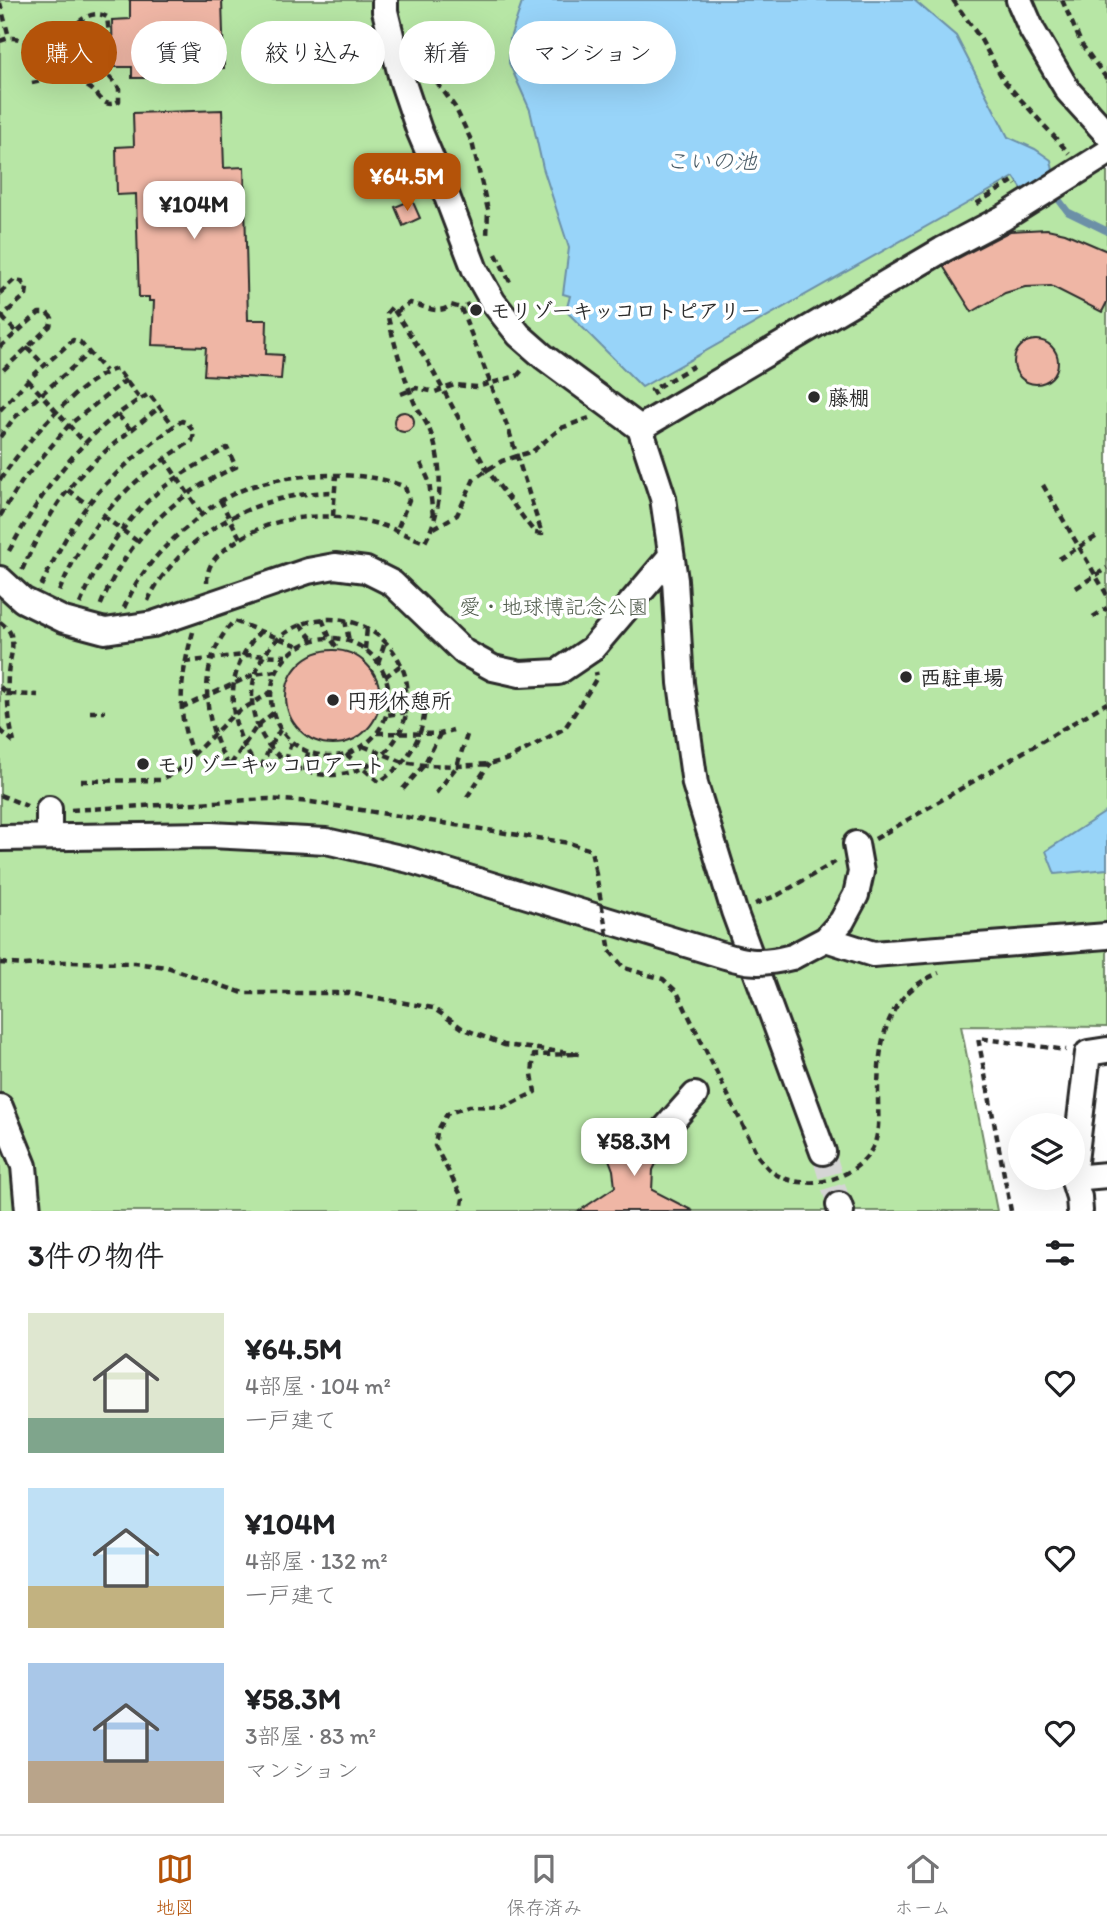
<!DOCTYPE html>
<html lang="ja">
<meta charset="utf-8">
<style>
body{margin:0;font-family:Itim,"Klee One",sans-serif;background:#f6f6f6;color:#202124;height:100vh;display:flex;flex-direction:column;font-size:26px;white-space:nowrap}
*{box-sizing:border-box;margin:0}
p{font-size:23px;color:#757577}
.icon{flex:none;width:38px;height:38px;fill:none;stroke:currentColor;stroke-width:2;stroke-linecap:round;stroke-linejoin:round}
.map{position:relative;height:1211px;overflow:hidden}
.side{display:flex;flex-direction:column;background:#fff;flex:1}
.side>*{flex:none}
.guide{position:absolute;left:21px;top:21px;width:700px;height:63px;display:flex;gap:14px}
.tools{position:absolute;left:1008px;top:1113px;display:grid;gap:14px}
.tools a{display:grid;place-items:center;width:77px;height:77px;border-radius:50%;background:#fff;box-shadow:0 7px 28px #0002;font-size:35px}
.price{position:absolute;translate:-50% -60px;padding:0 16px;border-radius:14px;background:#fff;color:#222;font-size:23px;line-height:46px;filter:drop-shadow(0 2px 4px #0008)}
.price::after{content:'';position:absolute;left:50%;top:42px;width:21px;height:16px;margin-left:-10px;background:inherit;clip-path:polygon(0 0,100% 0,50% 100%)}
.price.selected{background:#b45309;color:#fff}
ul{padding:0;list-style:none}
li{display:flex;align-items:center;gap:21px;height:175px;padding:0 28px}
li span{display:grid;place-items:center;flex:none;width:196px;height:140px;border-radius:0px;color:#555}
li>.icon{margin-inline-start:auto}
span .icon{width:84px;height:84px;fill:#fffc;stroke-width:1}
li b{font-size:30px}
h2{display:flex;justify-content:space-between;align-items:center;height:84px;padding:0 28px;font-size:30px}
.pill{padding:0 24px;border-radius:32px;background:#fff;box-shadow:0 7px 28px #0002;font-size:24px;line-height:63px}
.pill.selected{background:#b45309;color:#fff}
.menu{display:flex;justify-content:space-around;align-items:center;height:98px;border-top:2px solid #e0e0e0;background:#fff;font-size:19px;color:#757577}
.menu a{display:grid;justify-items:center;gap:4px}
.menu .selected{color:#b45309}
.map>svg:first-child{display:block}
.green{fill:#b7e6a5;stroke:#718868;stroke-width:2}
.water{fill:#98d4f9;stroke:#6c90a7;stroke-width:2}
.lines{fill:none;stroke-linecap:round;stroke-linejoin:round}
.stream{stroke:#6c90a7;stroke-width:7}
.building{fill:#efb6a5;stroke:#2b2b2b;stroke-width:2}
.minor-tunnel{stroke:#d5d5d5;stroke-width:24;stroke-dasharray:24 12;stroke-linecap:butt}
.minor-casing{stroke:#2b2b2b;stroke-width:30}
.path{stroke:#2b2b2b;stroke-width:4.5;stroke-dasharray:7 5;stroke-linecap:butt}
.minor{stroke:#fff;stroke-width:24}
.minor-bridge-casing{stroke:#2b2b2b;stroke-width:30;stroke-linecap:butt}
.path-bridge{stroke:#2b2b2b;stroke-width:4.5;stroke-dasharray:7 5;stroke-linecap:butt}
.minor-bridge{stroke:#fff;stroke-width:24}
.poi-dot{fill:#2b2b2b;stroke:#fff;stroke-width:2.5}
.labels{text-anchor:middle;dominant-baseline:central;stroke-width:7;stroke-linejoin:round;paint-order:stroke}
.poi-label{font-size:21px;font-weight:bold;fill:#2b2b2b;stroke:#fff;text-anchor:start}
.park-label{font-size:21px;fill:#4e5a4a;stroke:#fff}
.water-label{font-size:23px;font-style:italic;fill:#4c5e69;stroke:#fff}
</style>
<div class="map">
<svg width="1107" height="1211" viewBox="0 0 1107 1211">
<rect width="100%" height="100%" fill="#fff"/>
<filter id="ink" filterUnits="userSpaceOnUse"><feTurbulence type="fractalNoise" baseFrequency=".0143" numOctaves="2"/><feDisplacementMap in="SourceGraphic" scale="14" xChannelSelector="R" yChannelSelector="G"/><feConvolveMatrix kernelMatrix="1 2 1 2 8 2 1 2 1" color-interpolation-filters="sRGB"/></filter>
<g filter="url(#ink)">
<path class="green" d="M0 0H1107V1027L961 1026 997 1211H0Z"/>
<path class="water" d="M523 0H914L956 36 1008 137 1035 149 1051 160 1054 176 1024 192 1014 177 642 387 566 311 570 296 563 294 569 248 543 168 530 110 509 63 510 38Z
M1107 811V869L1055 874 1046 851Z"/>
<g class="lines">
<path class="stream" d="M1053 192 1068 212 1107 231"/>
</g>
<path class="building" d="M130 0H222L224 68 160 70 161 78H132V67H113L112 20 130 19Z
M222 110 224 168 244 167 248 320H267L266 354 283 355 281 379 204 375 206 347 152 345 154 301H149V297H139L136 194 117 195 116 147 134 146 133 113Z
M412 200 420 218 403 226 395 207Z
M1047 229 1065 233 1107 251V302L1102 312 1051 286 1025 287 1005 293 972 312 943 266 1010 231Z
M1014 362a22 22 0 1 1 44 0a22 22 0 1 1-44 0Z
M394 422a10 10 0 1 1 20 0a10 10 0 1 1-20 0Z
M286 697a47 47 0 1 1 94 0a47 47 0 1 1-94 0Z
M631 1133 649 1135 654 1143 665 1145 653 1170 652 1190 693 1211H579L615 1187 613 1170 604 1146Z"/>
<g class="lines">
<path class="minor-tunnel" d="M823 1152 839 1205"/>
<defs>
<path id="minor" d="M385 0V11L402 80 419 130 443 186 475 270 493 302 519 335 544 357 640 428
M1019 0 1032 30 1068 91 1107 134
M0 579 23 600 64 620 105 631 153 624 308 571 335 566 366 570 392 583 464 652 493 668 520 674 558 672 592 649 670 557
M49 809V837
M0 838 211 835 326 841 409 860 712 952
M826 939 873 954 1107 936
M792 957 826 939 842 921 856 895 861 872 856 844
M0 1107 24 1166 28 1211
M663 1131 695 1095
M823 1152 734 911 695 784 681 683 675 580 663 498 640 428 942 250 1003 218 1107 153
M1073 1178 1107 1175
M839 1205 841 1211
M1080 1211 1079 1197 1073 1178 1088 1053 1107 1050"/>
</defs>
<use href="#minor" class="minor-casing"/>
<path class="path" d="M953 0 980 38 1004 81 1069 153
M1062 0 1082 45 1107 79
M0 3 9 37
M0 41C16 34 25 40 37 52
M423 63 455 107 472 142 488 210 487 237
M32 83 72 75C78 81 84 84 91 89 101 96 104 110 119 101V88L99 64 109 34 107 17C87 5 62 34 64 54 65 61 70 69 72 75
M976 204 1013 181 1016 185
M496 254 511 284
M0 293 14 280 21 281 27 288 26 295 0 318
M396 312 410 303C426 306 437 316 451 305L461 308
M2 317 16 332
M0 347 39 313H47L52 318 50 326 0 373
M27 347 44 365
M28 380 85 443
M401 394 416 388 435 392 454 385 477 387 517 376 524 368
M655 395 652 390 694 366
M0 410 28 380 73 340 80 342 105 371
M118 415 131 430
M0 437 14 418 89 353
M164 458 202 514
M421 463 429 481 433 516
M0 480C20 449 82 376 117 369L140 399
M1043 485 1107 595
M68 490 88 505
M220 500 240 538
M0 516 23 480 69 425 126 380
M103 516 137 541
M333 516 336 475
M434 528 457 515 474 479 487 470 502 461 533 451 561 428 589 418
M9 551C44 488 85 429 149 394L174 426
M1059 559 1099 535
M22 570C37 537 54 505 78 478 102 451 132 430 160 407
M207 583C207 563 216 556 231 545 270 515 323 511 370 522 389 526 407 536 425 542 443 510 444 465 430 431 426 420 418 412 414 402 403 374 394 343 387 313L392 307 428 362 487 470 535 533 542 534 508 428 461 308 469 304
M41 586C60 547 80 508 112 478 131 459 153 443 174 426L182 421 188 423 194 433 192 441C128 480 87 524 58 594
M1076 588 1107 568
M148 601C155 584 167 570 179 557 221 514 275 493 334 492
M80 604C102 554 130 510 175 479 192 467 210 458 227 448L236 467C173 495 125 542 100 607
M124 608C138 576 156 554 181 532 194 522 205 510 219 502 251 481 294 475 332 475 355 475 383 477 405 487L409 500 396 532
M1093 617 1107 608
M252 697a78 78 0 1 1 156 0a78 78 0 1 1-156 0Z
M322 619 330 638 339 650
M345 620 349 641
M0 622C5 626 9 629 11 635 15 649 9 660 8 674 7 697 8 720 14 742
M300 624 313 640
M261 631C221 671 226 729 260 770L270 747 280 730
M193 632C181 674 175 714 193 754
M271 697a59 59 0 1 1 118 0a59 59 0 1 1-118 0Z
M365 649 367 628
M185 662 243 655 286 656
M378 663 385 642
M385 677 401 665
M0 687 8 694 38 695
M389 695 408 688
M181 708 255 674 276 671
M90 712H105
M273 713 257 726 229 767C203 721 195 663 234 621L299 646
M0 730 14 742
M377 733 440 734 453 730
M363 746 403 762 424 765 457 766 489 764 509 759 565 728 589 691 597 677 596 672
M346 754 379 782C406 765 424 738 425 705L407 712 386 715
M329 756 331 776
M286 761 291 742
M305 771 308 752
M81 781 160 780 177 771 233 715 271 692
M403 789 424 765 440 734
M436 793 457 766 467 735
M0 795 27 806
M467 797 489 764
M71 810 269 799 311 802 569 843 591 850 595 869
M875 839 1107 703
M755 904 778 895 837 861
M610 951 624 968 663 979 677 992 758 1156C762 1161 767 1168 772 1172 804 1194 858 1180 874 1145 880 1131 878 1112 878 1097 878 1044 884 995 939 973
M0 963 25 965 63 962 134 963 167 967 243 993H349L433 1008 462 1028 504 1045 579 1054 534 1055 532 1074 535 1092 505 1107 469 1106 447 1114 437 1132 435 1146 463 1199 461 1211
M1011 1211 978 1038 1066 1050"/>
<use href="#minor" class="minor"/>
<defs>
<path id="minor-bridge" d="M712 952C744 962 757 966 792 957"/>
</defs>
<use href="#minor-bridge" class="minor-bridge-casing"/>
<path class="path-bridge" d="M595 869 610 951"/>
<use href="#minor-bridge" class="minor-bridge"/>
</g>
</g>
<g class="poi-dot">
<circle cx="476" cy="310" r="7"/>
<circle cx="814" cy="397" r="7"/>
<circle cx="906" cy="677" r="7"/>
<circle cx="333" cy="700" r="7"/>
<circle cx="143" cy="764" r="7"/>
</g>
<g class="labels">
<g class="poi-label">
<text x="490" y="310">モリゾーキッコロトピアリー</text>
<text x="828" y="397">藤棚</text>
<text x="920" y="677">西駐車場</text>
<text x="347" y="700">円形休憩所</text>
<text x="157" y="764">モリゾーキッコロアート</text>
</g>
<g class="park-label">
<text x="554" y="606">愛・地球博記念公園</text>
</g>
<g class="water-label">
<text x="711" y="161">こいの池</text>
</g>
</g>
</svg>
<div class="tools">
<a><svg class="icon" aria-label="layers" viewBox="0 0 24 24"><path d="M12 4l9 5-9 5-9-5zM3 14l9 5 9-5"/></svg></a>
</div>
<b class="price selected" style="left:407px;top:213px">¥64.5M</b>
<b class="price" style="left:194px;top:241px">¥104M</b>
<b class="price" style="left:634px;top:1178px">¥58.3M</b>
<div class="guide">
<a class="pill selected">購入</a>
<a class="pill">賃貸</a>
<a class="pill">絞り込み</a>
<a class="pill">新着</a>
<a class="pill">マンション</a>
</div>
</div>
<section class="side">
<h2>3件の物件<svg class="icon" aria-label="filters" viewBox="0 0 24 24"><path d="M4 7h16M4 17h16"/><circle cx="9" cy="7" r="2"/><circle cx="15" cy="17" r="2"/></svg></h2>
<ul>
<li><span style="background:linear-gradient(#dfe7d0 75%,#7fa58c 0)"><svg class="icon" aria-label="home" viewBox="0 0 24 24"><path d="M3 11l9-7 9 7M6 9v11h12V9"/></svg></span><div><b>¥64.5M</b><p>4部屋 · 104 m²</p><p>一戸建て</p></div><svg class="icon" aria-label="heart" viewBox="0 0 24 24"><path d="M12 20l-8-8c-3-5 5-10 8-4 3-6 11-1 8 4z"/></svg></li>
<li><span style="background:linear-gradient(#bfe0f5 70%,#c2b280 0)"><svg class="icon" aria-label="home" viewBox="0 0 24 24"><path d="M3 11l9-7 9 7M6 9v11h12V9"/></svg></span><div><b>¥104M</b><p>4部屋 · 132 m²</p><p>一戸建て</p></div><svg class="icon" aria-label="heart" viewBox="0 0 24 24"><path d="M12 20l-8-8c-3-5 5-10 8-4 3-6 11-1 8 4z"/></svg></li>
<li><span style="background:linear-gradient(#a9c7e8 70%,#b9a48a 0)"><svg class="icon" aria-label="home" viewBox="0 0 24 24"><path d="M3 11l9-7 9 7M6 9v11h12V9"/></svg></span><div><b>¥58.3M</b><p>3部屋 · 83 m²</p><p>マンション</p></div><svg class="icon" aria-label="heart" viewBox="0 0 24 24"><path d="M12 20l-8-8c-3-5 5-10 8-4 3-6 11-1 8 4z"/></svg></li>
</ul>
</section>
<nav class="menu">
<a class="selected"><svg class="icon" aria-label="map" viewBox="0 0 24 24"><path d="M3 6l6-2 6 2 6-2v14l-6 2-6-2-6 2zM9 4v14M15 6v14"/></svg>地図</a>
<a><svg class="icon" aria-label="saved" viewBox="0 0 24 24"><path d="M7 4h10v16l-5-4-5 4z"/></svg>保存済み</a>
<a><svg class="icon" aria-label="home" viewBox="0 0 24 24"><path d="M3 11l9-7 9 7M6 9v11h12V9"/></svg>ホーム</a>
</nav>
